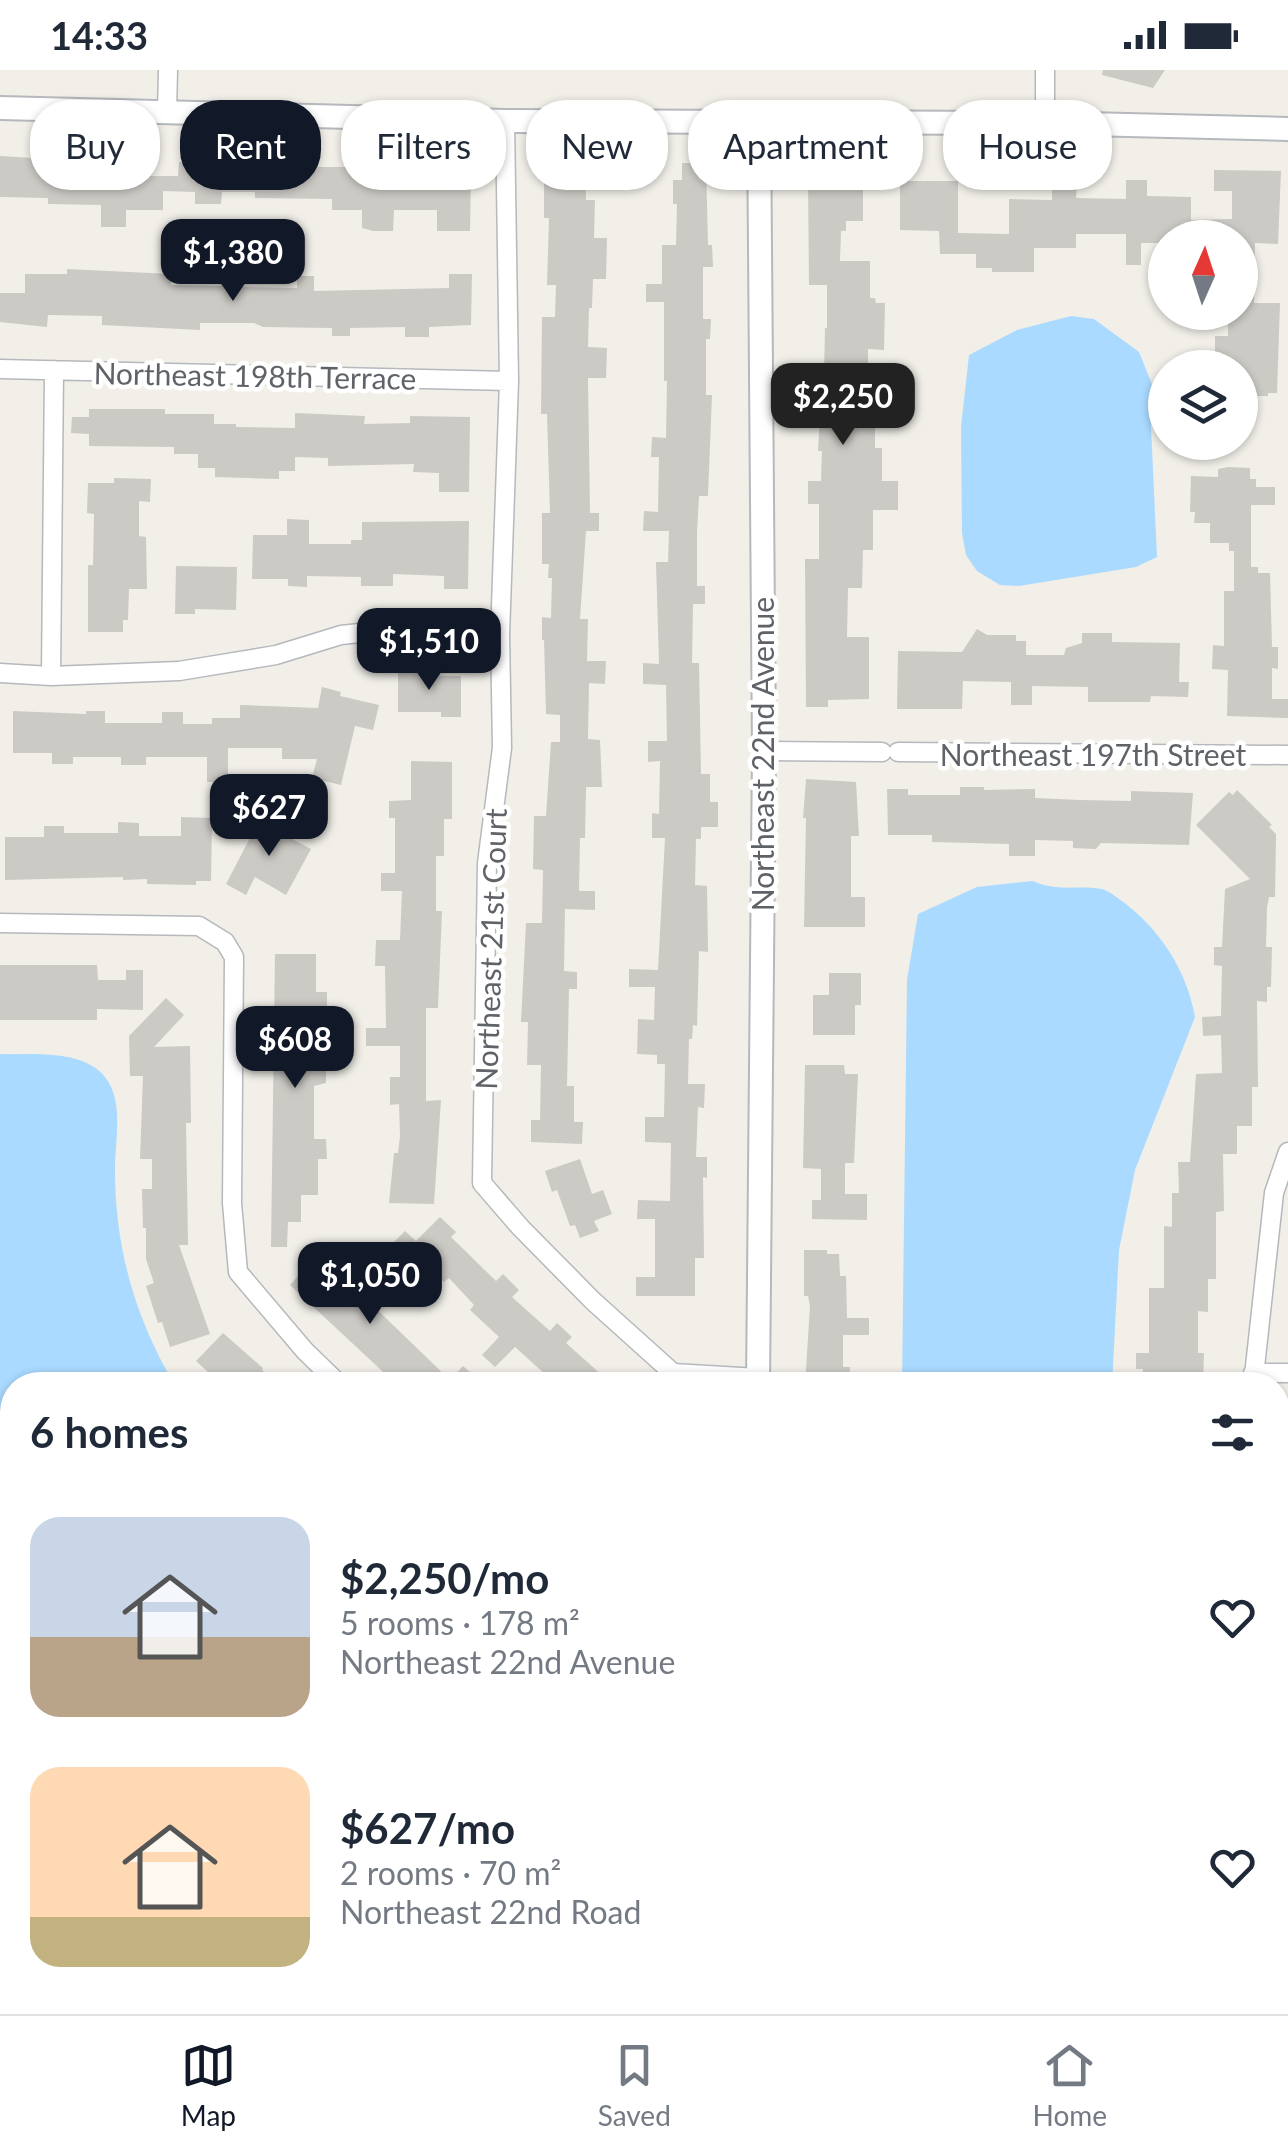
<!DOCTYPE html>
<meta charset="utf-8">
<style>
body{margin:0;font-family:Lato,sans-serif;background:#f2f2f3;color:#1f2937;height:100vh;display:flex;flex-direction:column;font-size:38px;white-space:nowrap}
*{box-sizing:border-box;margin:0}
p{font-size:32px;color:#747a83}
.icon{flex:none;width:55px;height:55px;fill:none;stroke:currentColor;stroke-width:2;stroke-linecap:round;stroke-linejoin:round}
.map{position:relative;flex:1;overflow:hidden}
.side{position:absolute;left:0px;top:1302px;width:1290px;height:642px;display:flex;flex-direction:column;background:#fff;border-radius:40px 40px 0 0;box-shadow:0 2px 8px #0004}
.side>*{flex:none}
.guide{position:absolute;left:30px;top:30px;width:1230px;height:90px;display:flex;gap:20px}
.needle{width:65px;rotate:3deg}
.controls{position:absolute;left:1148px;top:150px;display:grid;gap:20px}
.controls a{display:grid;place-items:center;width:110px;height:110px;border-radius:50%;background:#fff;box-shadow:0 2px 8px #0004;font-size:50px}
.price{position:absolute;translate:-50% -85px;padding:0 22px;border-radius:20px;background:#111827;color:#fff;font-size:32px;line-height:65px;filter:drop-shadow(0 2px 5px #0008)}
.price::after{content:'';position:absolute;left:50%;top:60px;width:30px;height:22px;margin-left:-15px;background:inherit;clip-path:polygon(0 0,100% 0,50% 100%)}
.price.selected{background:#222;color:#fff}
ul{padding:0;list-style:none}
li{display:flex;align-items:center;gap:30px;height:250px;padding:0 30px}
li span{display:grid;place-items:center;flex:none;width:280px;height:200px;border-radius:30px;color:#555}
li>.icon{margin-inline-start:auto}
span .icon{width:120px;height:120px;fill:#fffc;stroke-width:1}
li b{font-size:42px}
h2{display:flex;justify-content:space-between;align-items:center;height:120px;padding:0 30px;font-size:42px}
.tag{padding:0 35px;border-radius:40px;background:#fff;box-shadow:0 2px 8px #0004;font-size:35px;line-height:90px}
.tag.selected{background:#111827;color:#fff}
.status{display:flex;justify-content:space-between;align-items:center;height:70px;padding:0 50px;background:#fff;direction:ltr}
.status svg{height:28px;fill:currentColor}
.tabs{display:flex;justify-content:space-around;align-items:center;height:140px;border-top:2px solid #e0e1e3;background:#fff;font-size:28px;color:#747a83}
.tabs a{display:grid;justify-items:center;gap:5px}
.tabs .selected{color:#111827}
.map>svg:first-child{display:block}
.water{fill:#aadaff}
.building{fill:#cccac5}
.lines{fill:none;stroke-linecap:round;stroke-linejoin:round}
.minor-casing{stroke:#b5b8bc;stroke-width:21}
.tertiary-casing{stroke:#b5b8bc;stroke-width:26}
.minor{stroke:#fff;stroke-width:18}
.tertiary{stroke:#fff;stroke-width:22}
.labels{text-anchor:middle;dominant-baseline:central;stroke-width:9;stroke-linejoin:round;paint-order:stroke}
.street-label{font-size:30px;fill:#5f6368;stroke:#fff}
</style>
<div class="status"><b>14:33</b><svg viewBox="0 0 49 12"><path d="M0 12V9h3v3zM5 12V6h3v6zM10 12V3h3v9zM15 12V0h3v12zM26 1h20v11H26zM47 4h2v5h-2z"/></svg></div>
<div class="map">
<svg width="1288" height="1944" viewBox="0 0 1288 1944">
<rect width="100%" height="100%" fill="#f1efe8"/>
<path class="water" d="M1071 246 1094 249 1139 282 1153 317 1151 357 1157 487 1136 497 1019 516 1000 515 977 501 966 485 962 463 961 357 969 285 1017 260Z
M1033 811C1056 822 1078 815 1102 819 1109 821 1116 827 1122 831 1160 859 1187 901 1195 947L1135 1100 1119 1180 1112 1315H902L907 910 918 844 977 817Z
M0 984C30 985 73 980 98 1000 125 1022 116 1063 115 1094 114 1174 134 1247 175 1315H12V1797L0 1800Z
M148 1932H547V1933L543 1944H135Z
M884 1932H1178V1944H883Z"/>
<path class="building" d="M1103 0H1165L1153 18 1102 5Z
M0 86 101 92V88L129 89V106H178L179 92 275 93V97H427L428 100H446V104H471L470 161H437V140H394L393 161H373L362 158V140H332V129L255 128V122H222L221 134H195V122L163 121V140H126V157H101V135L48 134V128L0 127Z
M544 90H585L586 130H595L594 168H607L606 209H593L592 238H589L588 277 607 278 606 308H588L590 443H599V461H586L580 549H588L587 591H606L605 614 589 613 588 669 600 670 602 717H586L585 768H580L579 821H595V840L565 839 564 901 577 902V919H569L567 1016H574V1052H583L582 1074 531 1072V1050H540L541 995H527L528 952H521L526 853H542L543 800 533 799 534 746H546L551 672H560V645L546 644 544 570H542V547L551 548 552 508H548L549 494H542V443H550L547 344H541L542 247H555L556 215H547L549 148H544Z
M682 93H706L708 175H712L713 197H703V249H711L710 269H706V325H712L708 426H699L697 462V516H705V534H693L692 593H699L701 704H710V732H718V757H701V769H696L695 815 707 816 708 882 699 881 697 956 693 955 692 969H689L688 1014H705L704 1038 698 1037 696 1087H707V1108L703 1107 704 1188H695V1226H636V1207H655V1149H637L638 1130 670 1131 671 1073 645 1072V1047H664L665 994H657V985L637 984 638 949 654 950 655 917H629V899L658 900 665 768H652V743L659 744 660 691 648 692V671H667L666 615 643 614V593L659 594 656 492H668L669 461H643L644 441 658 442 659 387H651L652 367 666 368 667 311H664V232H646V214H662V175H676L677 134H673V110H682Z
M1214 100 1281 101 1278 174 1255 173 1254 233H1280L1277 323H1268V326H1250L1251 322H1240V298H1215V266H1228V242H1240V168H1165V173H1141V195H1126V164H1076V178H1034V202H992V198H976V184H940L939 161 900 160V111H958V163L1009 164V129L1052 130V116H1077L1076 128 1126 129V110H1147V126L1191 127V150L1232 149V121H1214Z
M841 101 863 102V151H846V161H841L840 191H870V228H875L876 233H885L884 280 868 279V309L887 310V328L875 327V378H882V411H898V440H873V480H863L862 518H848L847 567H869V629L828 630V637H806L805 489H819V434H808V411H821L822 381H818L821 327 817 326 818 304H824L825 258H827V215H809L808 111 841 112Z
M67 199 171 204V215L221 216 222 211H242V217L297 218V206H314V221L449 218V204H472L471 255 429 257V267H405V257L350 258V266H332V258L263 257 254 253H200V260L102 255V246L48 245 47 257 0 252V223H25V204H67Z
M89 339H165V344H214V354H236V357L295 358V343L365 346 364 354 410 353V346L470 347 469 422H439V403L413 402 414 394 328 396V388L295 387V401H279V409L215 407V398H198V384H174V377L89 376V364L71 363 72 347H89Z
M1228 397 1250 398V409H1256V417H1275V435H1251V497H1258V503H1270L1272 577H1278V599L1272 598V629H1288V648L1227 646 1228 600 1212 599 1213 575 1224 576V521H1234V481H1229V473H1210V453H1194L1195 442H1190L1191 406 1218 407V399Z
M114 408 151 409 150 432 139 431V466L146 467 147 519H129L128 550H123V562H88V495H93L94 444 87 443 88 413H114Z
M287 449 309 450V474H351V470H362V452L469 451 468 519H444V506L393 504V516H361V507L307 506V517L288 516V509H252L253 465H287Z
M176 496 237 497 236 540 195 539V544H175Z
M977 559 987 565H1016V571H1026V585H1064L1066 578 1082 573V563H1112V572L1180 573 1179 612H1189L1188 627 1151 626 1150 632H1088V617L1032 616V635H1011V612L963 611 962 639H897L898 581 962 582Z
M398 599H418V604H433L434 606H461V647H441V642H398Z
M322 617 341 622 340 626 379 635 373 660 355 656 341 715 312 708 317 689H282V678H228V712H207V687H146V695H121V687H73V694H52V683H13V641L86 644V641H105V653H162V642H183V654H212V648H240V635L318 638Z
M411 691 452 692V749H444V786H436V841H442L438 938H426V1031L441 1030 434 1134 389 1133 394 1083H398L400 1066 399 1034 390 1035V1007H400V976H366V958H386L385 896H375L376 870H400L402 821H381V803H395V748H389V731L411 730Z
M806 709 856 712 859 766H851V827H865V857H804L806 748H803Z
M960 717H984V720L1035 719V728L1080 730 1131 731V721L1193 723 1189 775 1101 773 1096 779 1073 778V771L1035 770V786H1009V774L932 772V765H888L887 719H908V725H960Z
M1237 720 1272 755 1269 757 1276 764 1275 827H1269L1267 838 1266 877H1272L1271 917H1267V932L1257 931 1258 1017H1252V1056H1237V1084H1223L1224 1141 1216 1142V1209H1208V1242L1198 1241V1283H1204L1203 1315H1155V1306H1142L1143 1299H1136V1283H1149V1218H1164V1156L1172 1157V1123H1179L1178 1092H1190L1196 1004 1222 1003 1221 965 1203 966 1202 947 1221 946 1222 896 1214 895V877H1222L1225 819 1250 809 1196 755 1229 722 1233 725Z
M262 745 280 754 277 761 311 779 286 825 255 807 246 825 226 814Z
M181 747 212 748 211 811H196V815L147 814V809L123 810V807L5 810V767H44V756H64V763H118V752L139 753V766H181Z
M275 884H316V922H327V942H315L314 995 326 996V1013L314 1016V1069H326L327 1089H318V1125H301V1152H288L287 1177H271Z
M0 895H97L98 910H126V900H143V940L97 939V950H0Z
M829 903H861V935H855V965H813V925H829Z
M166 928 184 945 154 977 190 976 191 1053H186L188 1175H179L210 1264 170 1277 162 1252 158 1253 146 1216 154 1213 146 1189V1158H143L142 1119H152V1089H140L143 1006H130L129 966Z
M805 995H844L845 1004H858L854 1093H845V1124H867V1150L812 1149V1130H821V1099L803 1098Z
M580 1089 592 1124 603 1120 612 1144 594 1151 599 1161 580 1168 575 1155 570 1156 557 1120 552 1122 545 1101Z
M440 1147 456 1162 451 1167 496 1211 503 1204 519 1220 512 1227 550 1261 557 1253 572 1267 566 1273 613 1315H557L515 1277 495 1297 482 1285 499 1267 470 1240 474 1235 449 1208 444 1212 421 1189 418 1192 409 1184 397 1197 383 1183 405 1161 416 1171Z
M804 1180H827V1184H839L840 1206H846L847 1248H869V1265H843V1297H850V1315H805L810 1236 808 1226H804Z
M319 1183 349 1211 357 1203 374 1219 365 1228 450 1310 463 1296 485 1315H397L290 1215Z
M223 1263 263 1298 262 1300 278 1315H222L196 1291Z"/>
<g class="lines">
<defs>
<path id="minor" d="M167 42 168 0
M505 51 509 311 500 565 502 678 487 793 482 1113 520 1157 593 1231 673 1303 758 1308
M1045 53V0
M0 299 509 311
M0 603 51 606 179 601 276 585 341 565 406 558 500 565
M51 606 54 300
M764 681 882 682
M898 682 1288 685
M0 853 199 856 225 872 234 887 232 1133 238 1202 305 1281 340 1315
M1253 1303H1288
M1253 1315 1274 1123 1288 1082
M1278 1589 1288 1640"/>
<path id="tertiary" d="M0 38 505 51 1045 53 1288 59
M758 1315 764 681 759 52
M755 1932V1944"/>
</defs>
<use href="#minor" class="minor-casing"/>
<use href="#tertiary" class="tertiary-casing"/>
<use href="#minor" class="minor"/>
<use href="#tertiary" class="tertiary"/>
</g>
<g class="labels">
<g class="street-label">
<text transform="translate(255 305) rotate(1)">Northeast 198th Terrace</text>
<text transform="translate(762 684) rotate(-90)">Northeast 22nd Avenue</text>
<text x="1093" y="684">Northeast 197th Street</text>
<text transform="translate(490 879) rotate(-88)">Northeast 21st Court</text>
</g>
</g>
</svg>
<div class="controls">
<a><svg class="needle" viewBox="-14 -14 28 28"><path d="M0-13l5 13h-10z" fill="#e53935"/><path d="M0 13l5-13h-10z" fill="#747a83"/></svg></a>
<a><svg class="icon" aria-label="layers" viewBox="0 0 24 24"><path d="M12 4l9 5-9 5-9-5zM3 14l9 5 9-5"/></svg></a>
</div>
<b class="price" style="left:233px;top:234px">$1,380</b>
<b class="price selected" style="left:843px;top:378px">$2,250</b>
<b class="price" style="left:429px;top:623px">$1,510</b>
<b class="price" style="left:269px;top:789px">$627</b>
<b class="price" style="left:295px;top:1021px">$608</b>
<b class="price" style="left:370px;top:1257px">$1,050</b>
<div class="guide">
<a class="tag">Buy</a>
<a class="tag selected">Rent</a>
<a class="tag">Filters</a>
<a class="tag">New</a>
<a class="tag">Apartment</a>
<a class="tag">House</a>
</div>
<section class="side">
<h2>6 homes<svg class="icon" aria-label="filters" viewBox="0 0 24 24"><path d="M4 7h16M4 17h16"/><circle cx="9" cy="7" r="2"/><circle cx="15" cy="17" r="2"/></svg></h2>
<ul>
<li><span style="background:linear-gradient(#c9d6e8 60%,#b9a48a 0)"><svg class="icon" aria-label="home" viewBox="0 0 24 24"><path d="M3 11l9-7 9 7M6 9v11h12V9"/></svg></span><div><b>$2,250/mo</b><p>5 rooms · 178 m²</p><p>Northeast 22nd Avenue</p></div><svg class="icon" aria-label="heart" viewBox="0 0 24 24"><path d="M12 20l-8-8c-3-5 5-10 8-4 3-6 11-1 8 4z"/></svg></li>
<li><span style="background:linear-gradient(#ffd9b3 75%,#c2b280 0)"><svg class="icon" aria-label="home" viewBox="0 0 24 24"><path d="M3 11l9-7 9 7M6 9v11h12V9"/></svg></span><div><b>$627/mo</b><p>2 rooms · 70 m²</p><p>Northeast 22nd Road</p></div><svg class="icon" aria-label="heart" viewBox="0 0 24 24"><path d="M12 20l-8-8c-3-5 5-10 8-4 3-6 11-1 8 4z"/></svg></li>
</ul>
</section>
</div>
<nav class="tabs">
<a class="selected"><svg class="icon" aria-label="map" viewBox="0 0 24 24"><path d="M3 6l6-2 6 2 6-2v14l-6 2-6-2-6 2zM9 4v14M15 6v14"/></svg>Map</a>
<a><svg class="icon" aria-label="saved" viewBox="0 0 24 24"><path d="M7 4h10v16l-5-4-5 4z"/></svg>Saved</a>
<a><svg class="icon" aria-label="home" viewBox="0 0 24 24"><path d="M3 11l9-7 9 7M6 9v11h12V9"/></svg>Home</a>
</nav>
